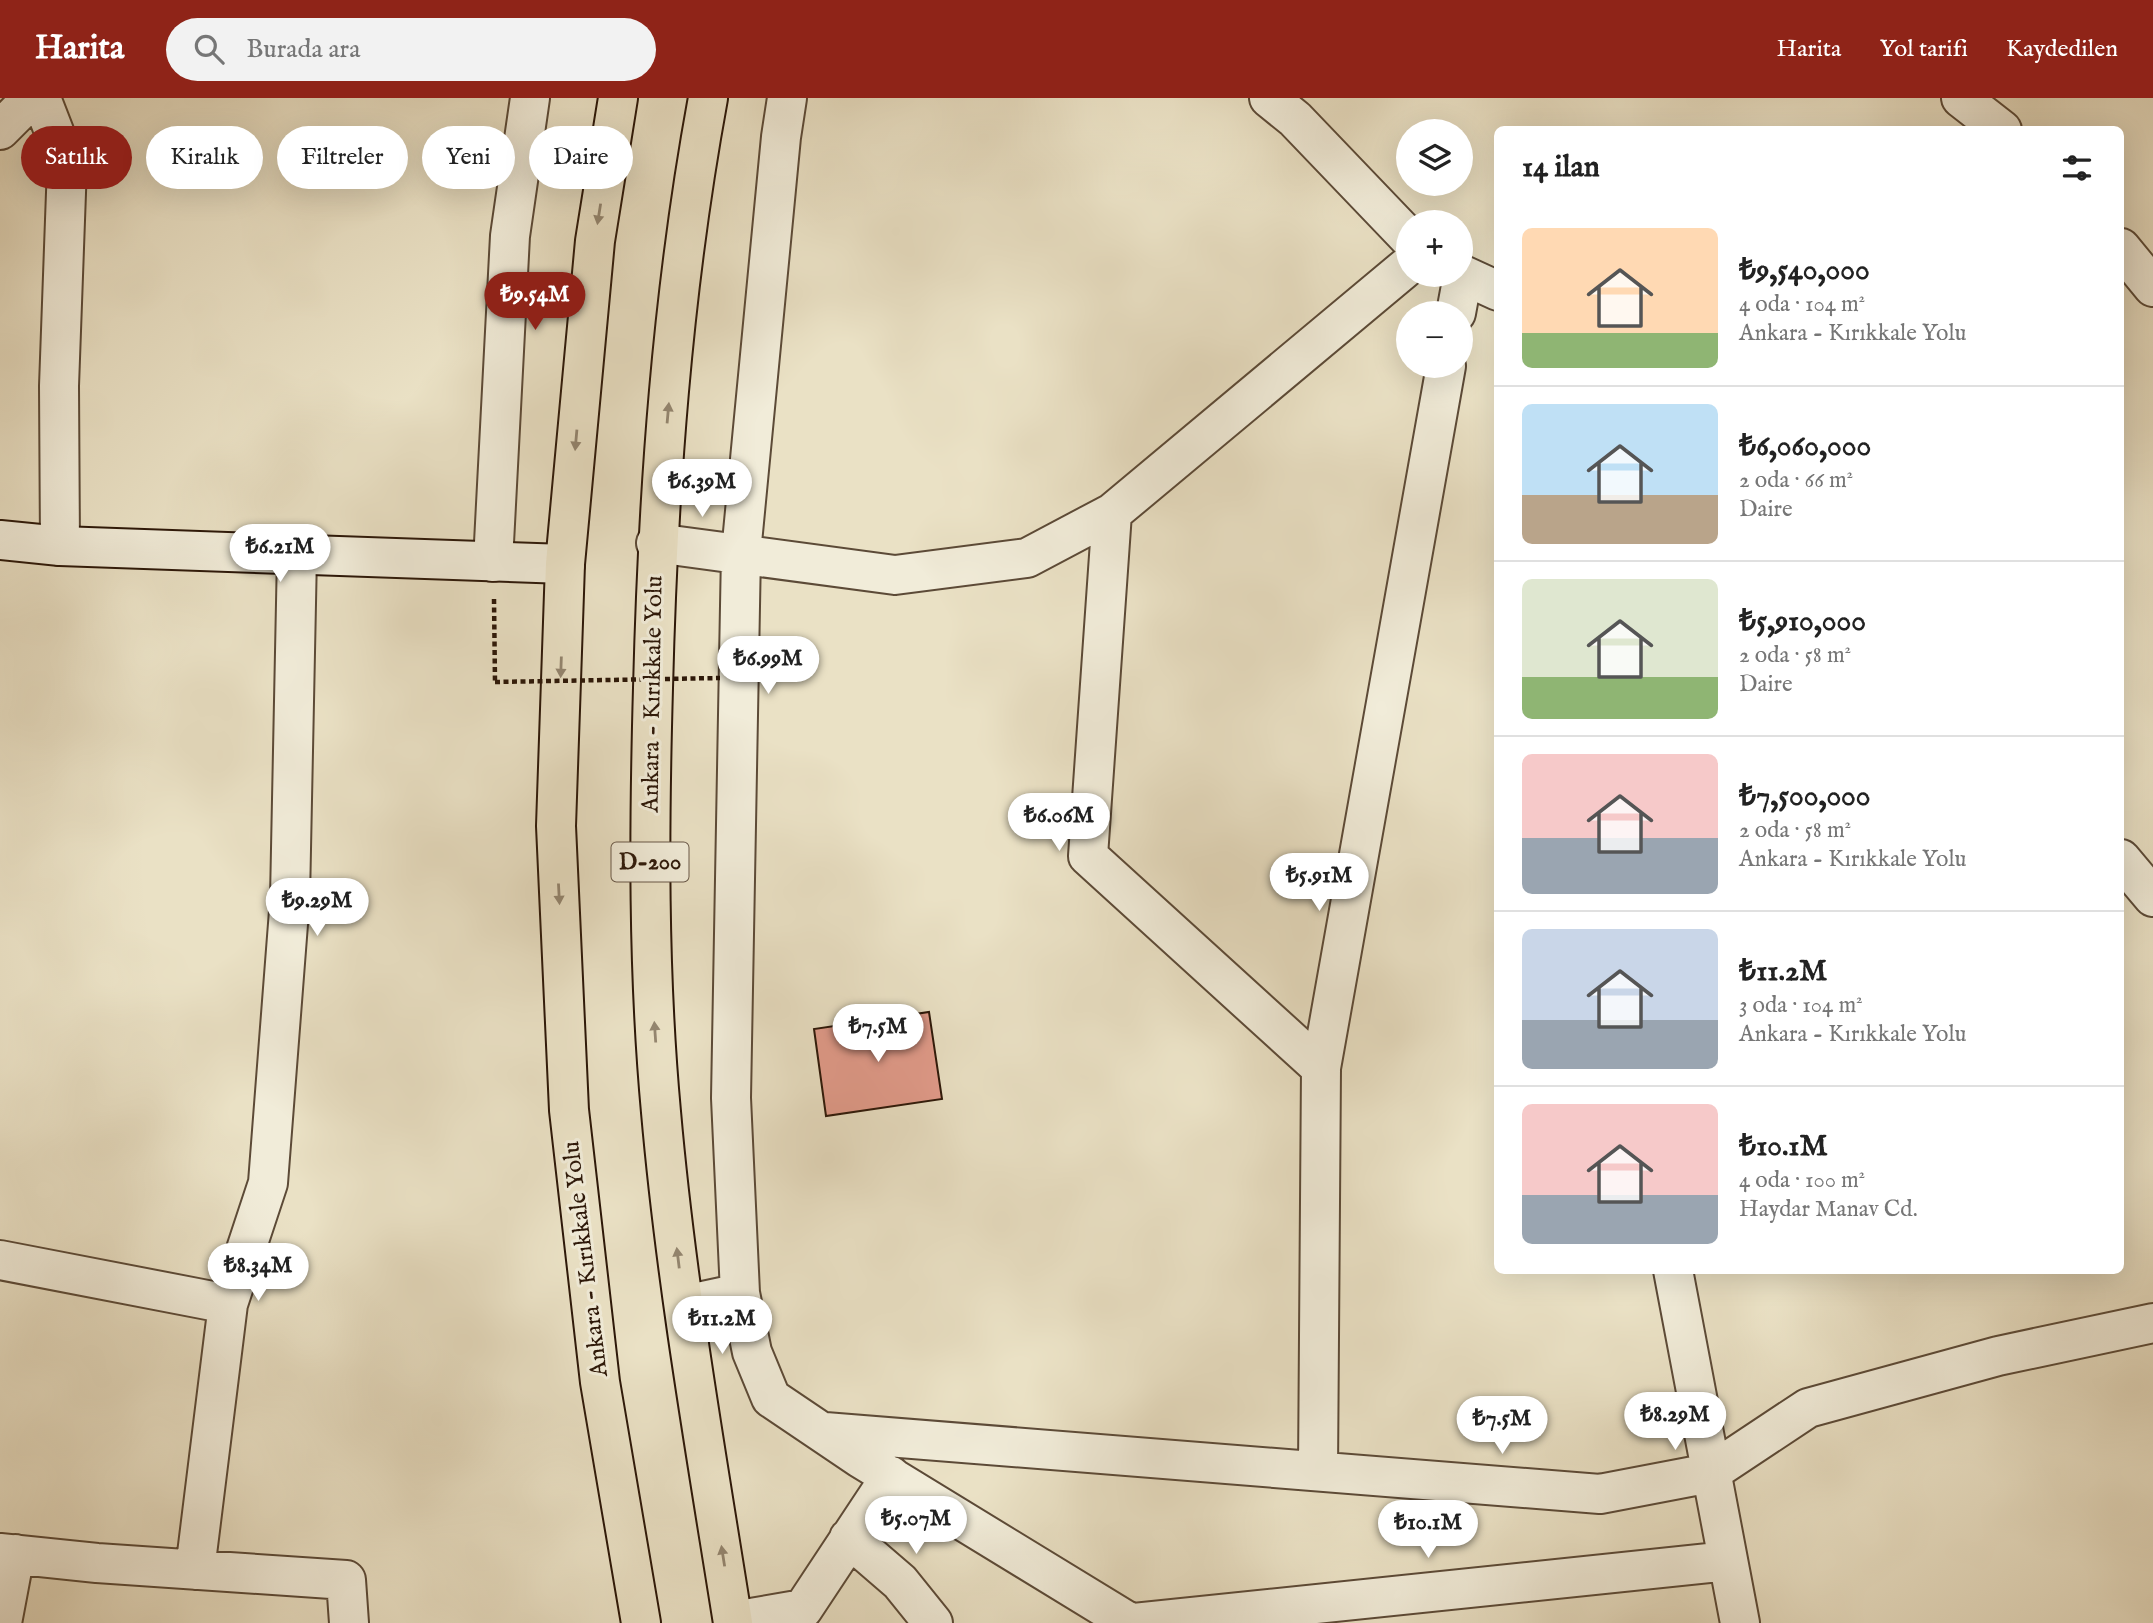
<!DOCTYPE html>
<html lang="tr">
<meta charset="utf-8">
<style>
body{margin:0;font-family:"IM FELL English",serif;background:#f2f2f2;color:#222;height:100vh;display:flex;flex-direction:column;font-size:26px;white-space:nowrap}
*{box-sizing:border-box;margin:0}
p{font-size:23px;color:#767676}
.icon{flex:none;width:38px;height:38px;fill:none;stroke:currentColor;stroke-width:2;stroke-linecap:round;stroke-linejoin:round}
.map{position:relative;flex:1;overflow:hidden}
.panel{position:absolute;left:1494px;top:28px;width:630px;height:1148px;display:flex;flex-direction:column;background:#fff;border-radius:10px;box-shadow:0 7px 28px #0002}
.panel>*{flex:none}
.hud{position:absolute;left:21px;top:28px;width:665px;height:63px;display:flex;gap:14px}
.tools{position:absolute;left:1396px;top:21px;display:grid;gap:14px}
.tools a{display:grid;place-items:center;width:77px;height:77px;border-radius:50%;background:#fff;box-shadow:0 7px 28px #0002;font-size:35px}
.price{position:absolute;translate:-50% -60px;padding:0 16px;border-radius:24px;background:#fff;color:#222;font-size:23px;line-height:46px;filter:drop-shadow(0 2px 4px #0008)}
.price::after{content:'';position:absolute;left:50%;top:42px;width:21px;height:16px;margin-left:-10px;background:inherit;clip-path:polygon(0 0,100% 0,50% 100%)}
.price.active{background:#8f2418;color:#fff}
ul{padding:0;list-style:none}
li{display:flex;align-items:center;gap:21px;height:175px;padding:0 28px}
li+li{border-top:2px solid #e0e0e0}
li span{display:grid;place-items:center;flex:none;width:196px;height:140px;border-radius:10px;color:#555}
li>.icon{margin-inline-start:auto}
span .icon{width:84px;height:84px;fill:#fffc;stroke-width:1}
li b{font-size:30px}
h2{display:flex;justify-content:space-between;align-items:center;height:84px;padding:0 28px;font-size:30px}
.tag{padding:0 24px;border-radius:32px;background:#fff;box-shadow:0 7px 28px #0002;font-size:24px;line-height:63px}
.tag.active{background:#8f2418;color:#fff}
header{display:flex;align-items:center;gap:42px;box-sizing:border-box;height:98px;padding:0 35px;background:#8f2418;color:#fff}
header strong{font-size:33px}
nav{display:flex;gap:38px;margin-inline-start:auto;font-size:24px}
.search{width:490px;height:63px;background:#f2f2f2;display:flex;align-items:center;gap:18px;box-sizing:border-box;padding:0 24px;border-radius:38px;color:#767676;font-size:26px}
.map>svg:first-child{display:block}
.building{fill:#e39c8c;stroke:#2c1708;stroke-width:2}
.lines{fill:none;stroke-linecap:round;stroke-linejoin:round}
.street-casing{stroke:#5c4a37;stroke-width:42}
.secondary-casing{stroke:#2c1708;stroke-width:42}
.highway-casing{stroke:#2c1708;stroke-width:42}
.path{stroke:#2c1708;stroke-width:4.5;stroke-dasharray:5 3.5;stroke-linecap:butt}
.street{stroke:#f1ecd9;stroke-width:38}
.secondary{stroke:#f1ecd9;stroke-width:38}
.highway{stroke:#eae1c5;stroke-width:38}
.path-bridge{stroke:#2c1708;stroke-width:4.5;stroke-dasharray:5 3.5;stroke-linecap:butt}
.oneway{fill:#948670}
.labels{text-anchor:middle;dominant-baseline:central;stroke-width:6;stroke-linejoin:round;paint-order:stroke}
.shield{fill:#f1ecd9;stroke:#675747;stroke-width:2}
.shield-label{font-size:23px;font-weight:bold;fill:#2c1708}
.street-label{font-size:24px;fill:#2c1708;stroke:#f1ecd9}
</style>
<header>
<strong>Harita</strong>
<div class="search"><svg class="icon" aria-label="search" viewBox="0 0 24 24"><circle cx="10" cy="10" r="6"/><path d="M15 15l6 6"/></svg>Burada ara</div>
<nav><a>Harita</a><a>Yol tarifi</a><a>Kaydedilen</a></nav>
</header>
<div class="map">
<svg width="2153" height="1525" viewBox="0 0 2153 1525">
<rect width="100%" height="100%" fill="#eae1c5"/>
<filter id="stains"><feTurbulence type="fractalNoise" baseFrequency=".00286" numOctaves="4"/><feColorMatrix values="0 0 0 0 .2 0 0 0 0 .09 0 0 0 0 .02 0 0 0 .5 -.17"/></filter>
<radialGradient id="worn" r=".72"><stop offset=".6" stop-color="#630" stop-opacity="0"/><stop offset="1" stop-color="#630" stop-opacity=".3"/></radialGradient>
<path class="building" d="M929 914 942 1001 826 1018 814 931Z"/>
<g class="lines">
<defs>
<path id="street" d="M41 0 67 67 59 288 60 448
M787 0 781 39 741 455 740 508 731 1000 740 1195 752 1254 771 1300 860 1360 1130 1525
M1269 0 1295 21 1409 140
M1961 0 2002 32
M0 32 32 0
M2121 150 2153 189
M1461 176 1498 193
M1456 215 1463 177
M1112 415 1088 758 1321 970
M656 445 895 477 1027 460 1112 415 1409 167
M493 464 510 138 530 0
M2121 761 2153 799
M0 1162 228 1206 195 1472
M1673 1172 1740 1525
M228 1206 268 1085 290 800 297 456
M684 1207 740 1195
M825 1334 1600 1396 1710 1375 1808 1310 1998 1258 2153 1225
M1318 1373 1321 970 1446 268
M849 1440 900 1484 933 1525
M0 1455 97 1465 346 1482 349 1525
M733 1523 803 1511 891 1378
M2 1525 15 1456
M1134 1525 1728 1463"/>
<path id="secondary" d="M0 442 60 448 565 466"/>
<path id="highway" d="M618 0 595 143 565 466 556 728 569 1012 600 1284 641 1525
M708 0C672 195 658 393 653 590 649 732 648 873 661 1014 676 1185 706 1355 733 1525"/>
</defs>
<use href="#street" class="street-casing"/>
<use href="#secondary" class="secondary-casing"/>
<use href="#highway" class="highway-casing"/>
<path class="path" d="M494 501 495 584"/>
<use href="#street" class="street"/>
<use href="#secondary" class="secondary"/>
<use href="#highway" class="highway"/>
<path class="path-bridge" d="M495 584 720 580"/>
</g>
<defs><path id="oneway-solid" d="M-6-.8H1V-3.2L6.5 0L1 3.2V.8H-6Z" transform="scale(1.75)"/></defs>
<g class="oneway">
<use href="#oneway-solid" transform="translate(599 116) rotate(99)"/>
<use href="#oneway-solid" transform="translate(668 315) rotate(-85)"/>
<use href="#oneway-solid" transform="translate(576 342) rotate(95)"/>
<use href="#oneway-solid" transform="translate(561 569) rotate(92)"/>
<use href="#oneway-solid" transform="translate(559 796) rotate(87)"/>
<use href="#oneway-solid" transform="translate(655 934) rotate(-94)"/>
<use href="#oneway-solid" transform="translate(678 1160) rotate(-97)"/>
<use href="#oneway-solid" transform="translate(723 1458) rotate(-99)"/>
</g>
<g class="labels">
<rect class="shield" x="611.5" y="744.5" width="77" height="39" rx="5"/>
<g class="shield-label">
<text x="650" y="764">D-200</text>
</g>
<g class="street-label">
<text transform="translate(653 596) rotate(-89)">Ankara - Kırıkkale Yolu</text>
<text transform="translate(586 1161) rotate(-97)">Ankara - Kırıkkale Yolu</text>
</g>
</g>
<rect width="100%" height="100%" filter="url(#stains)"/>
<rect width="100%" height="100%" fill="url(#worn)"/>
</svg>
<div class="tools">
<a><svg class="icon" aria-label="layers" viewBox="0 0 24 24"><path d="M12 4l9 5-9 5-9-5zM3 14l9 5 9-5"/></svg></a>
<a>+</a>
<a>−</a>
</div>
<b class="price active" style="left:535px;top:234px">₺9.54M</b>
<b class="price" style="left:702px;top:421px">₺6.39M</b>
<b class="price" style="left:280px;top:486px">₺6.21M</b>
<b class="price" style="left:768px;top:598px">₺6.99M</b>
<b class="price" style="left:1059px;top:755px">₺6.06M</b>
<b class="price" style="left:1319px;top:815px">₺5.91M</b>
<b class="price" style="left:317px;top:840px">₺9.29M</b>
<b class="price" style="left:878px;top:966px">₺7.5M</b>
<b class="price" style="left:258px;top:1205px">₺8.34M</b>
<b class="price" style="left:722px;top:1258px">₺11.2M</b>
<b class="price" style="left:1675px;top:1354px">₺8.29M</b>
<b class="price" style="left:1502px;top:1358px">₺7.5M</b>
<b class="price" style="left:916px;top:1458px">₺5.07M</b>
<b class="price" style="left:1428px;top:1462px">₺10.1M</b>
<div class="hud">
<a class="tag active">Satılık</a>
<a class="tag">Kiralık</a>
<a class="tag">Filtreler</a>
<a class="tag">Yeni</a>
<a class="tag">Daire</a>
</div>
<section class="panel">
<h2>14 ilan<svg class="icon" aria-label="filters" viewBox="0 0 24 24"><path d="M4 7h16M4 17h16"/><circle cx="9" cy="7" r="2"/><circle cx="15" cy="17" r="2"/></svg></h2>
<ul>
<li><span style="background:linear-gradient(#ffd9b3 75%,#8fb573 0)"><svg class="icon" aria-label="home" viewBox="0 0 24 24"><path d="M3 11l9-7 9 7M6 9v11h12V9"/></svg></span><div><b>₺9,540,000</b><p>4 oda · 104 m²</p><p>Ankara - Kırıkkale Yolu</p></div></li>
<li><span style="background:linear-gradient(#bfe0f5 65%,#b9a48a 0)"><svg class="icon" aria-label="home" viewBox="0 0 24 24"><path d="M3 11l9-7 9 7M6 9v11h12V9"/></svg></span><div><b>₺6,060,000</b><p>2 oda · 66 m²</p><p>Daire</p></div></li>
<li><span style="background:linear-gradient(#dfe7d0 70%,#8fb573 0)"><svg class="icon" aria-label="home" viewBox="0 0 24 24"><path d="M3 11l9-7 9 7M6 9v11h12V9"/></svg></span><div><b>₺5,910,000</b><p>2 oda · 58 m²</p><p>Daire</p></div></li>
<li><span style="background:linear-gradient(#f6c9c9 60%,#9aa5b1 0)"><svg class="icon" aria-label="home" viewBox="0 0 24 24"><path d="M3 11l9-7 9 7M6 9v11h12V9"/></svg></span><div><b>₺7,500,000</b><p>2 oda · 58 m²</p><p>Ankara - Kırıkkale Yolu</p></div></li>
<li><span style="background:linear-gradient(#c9d6e8 65%,#9aa5b1 0)"><svg class="icon" aria-label="home" viewBox="0 0 24 24"><path d="M3 11l9-7 9 7M6 9v11h12V9"/></svg></span><div><b>₺11.2M</b><p>3 oda · 104 m²</p><p>Ankara - Kırıkkale Yolu</p></div></li>
<li><span style="background:linear-gradient(#f6c9c9 65%,#9aa5b1 0)"><svg class="icon" aria-label="home" viewBox="0 0 24 24"><path d="M3 11l9-7 9 7M6 9v11h12V9"/></svg></span><div><b>₺10.1M</b><p>4 oda · 100 m²</p><p>Haydar Manav Cd.</p></div></li>
</ul>
</section>
</div>
